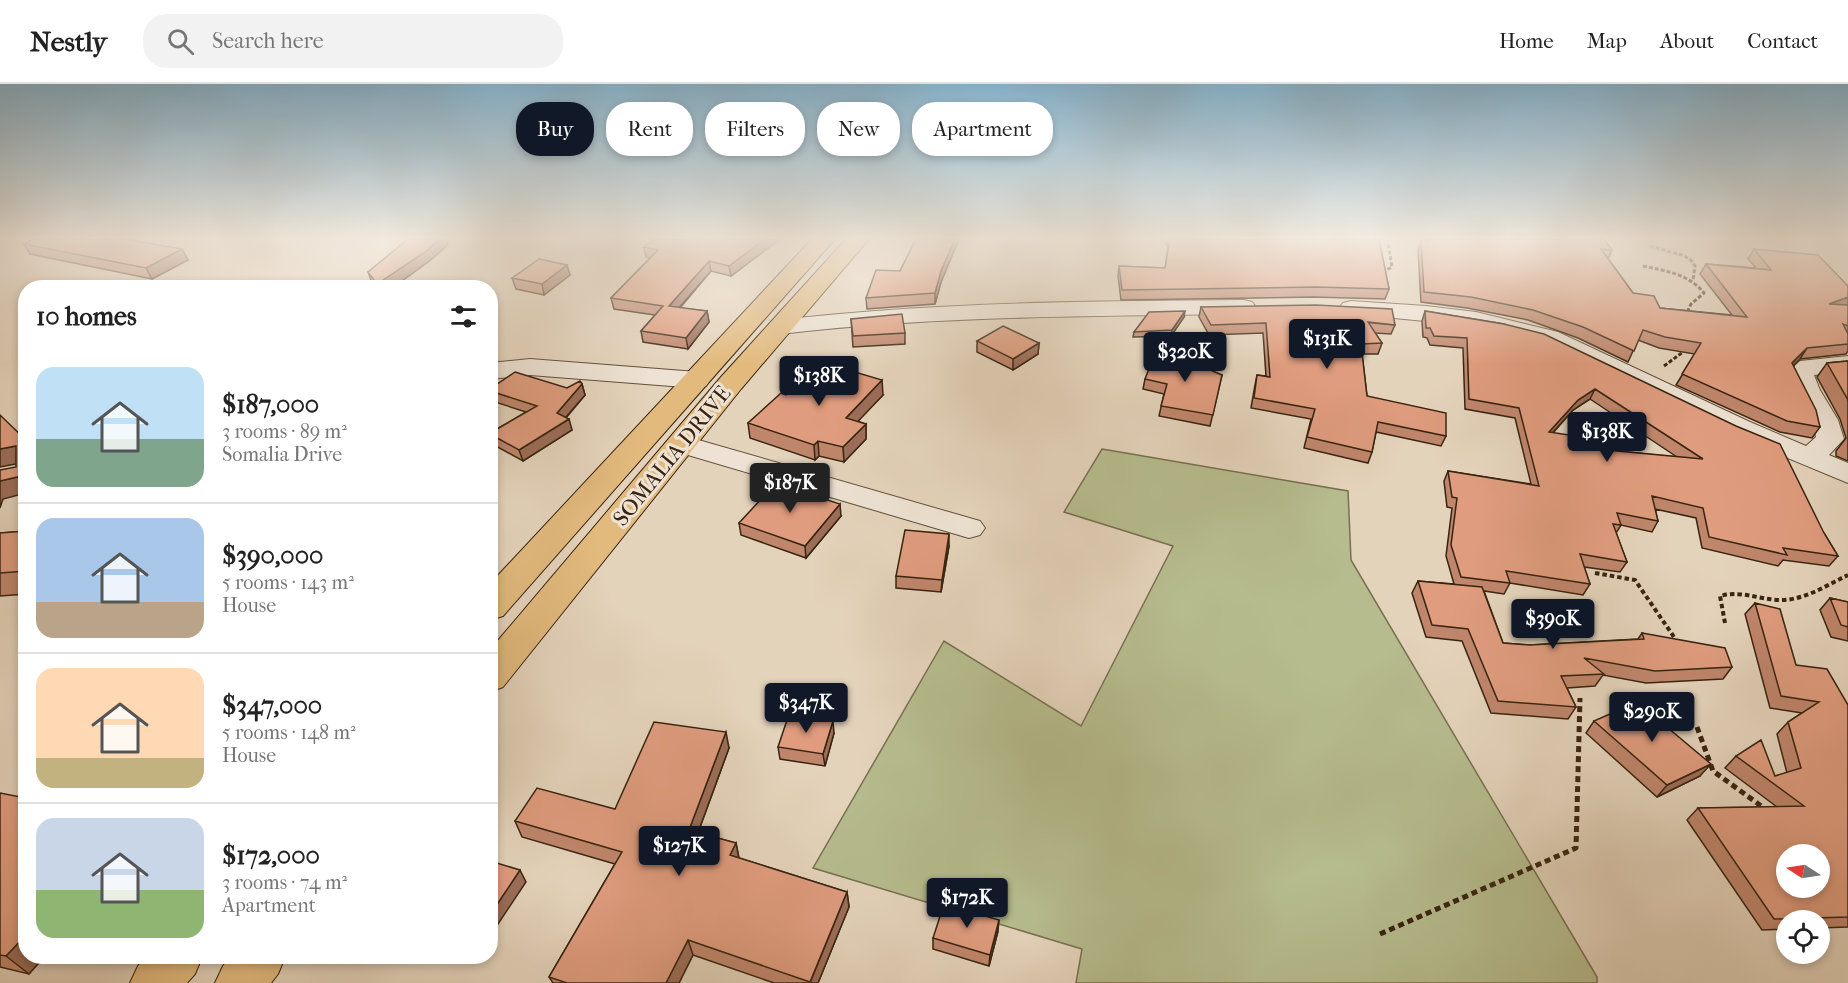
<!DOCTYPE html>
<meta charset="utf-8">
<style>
body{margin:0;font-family:"IM FELL French Canon",serif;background:#f2f2f2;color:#222;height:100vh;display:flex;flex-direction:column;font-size:22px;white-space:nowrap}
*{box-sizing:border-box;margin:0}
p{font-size:20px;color:#767676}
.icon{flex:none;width:33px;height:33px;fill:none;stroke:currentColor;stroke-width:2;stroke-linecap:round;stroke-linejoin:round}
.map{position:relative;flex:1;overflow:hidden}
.sheet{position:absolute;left:18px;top:196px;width:480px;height:684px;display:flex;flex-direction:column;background:#fff;border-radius:24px;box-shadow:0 3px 9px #0003}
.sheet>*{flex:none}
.hud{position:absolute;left:516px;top:18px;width:570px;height:54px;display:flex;gap:12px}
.needle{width:39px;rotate:282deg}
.tools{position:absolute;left:1776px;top:760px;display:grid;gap:12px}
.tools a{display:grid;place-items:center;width:54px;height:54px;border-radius:50%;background:#fff;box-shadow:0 3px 9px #0003;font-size:30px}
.price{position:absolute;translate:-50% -51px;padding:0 14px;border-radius:6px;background:#111827;color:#fff;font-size:20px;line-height:39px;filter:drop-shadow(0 2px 3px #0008)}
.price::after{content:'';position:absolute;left:50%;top:36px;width:18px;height:14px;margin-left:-9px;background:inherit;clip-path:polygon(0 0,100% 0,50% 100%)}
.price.active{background:#222;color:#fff}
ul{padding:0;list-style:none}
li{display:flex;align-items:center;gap:18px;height:150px;padding:0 18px}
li+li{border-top:2px solid #e0e0e0}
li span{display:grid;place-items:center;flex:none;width:168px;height:120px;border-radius:18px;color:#555}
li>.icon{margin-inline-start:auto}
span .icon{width:72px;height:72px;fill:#fffc;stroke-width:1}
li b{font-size:26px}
h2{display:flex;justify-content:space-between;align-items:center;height:72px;padding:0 18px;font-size:26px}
.chip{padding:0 21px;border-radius:24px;background:#fff;box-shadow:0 3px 9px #0003;font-size:21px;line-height:54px}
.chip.active{background:#111827;color:#fff}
header{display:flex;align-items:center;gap:36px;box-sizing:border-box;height:84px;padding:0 30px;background:#fff;border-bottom:2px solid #e0e0e0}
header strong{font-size:28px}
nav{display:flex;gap:33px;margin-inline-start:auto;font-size:21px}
.search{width:420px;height:54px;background:#f2f2f2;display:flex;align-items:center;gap:15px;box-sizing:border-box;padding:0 21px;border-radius:24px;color:#767676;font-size:22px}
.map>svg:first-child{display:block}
.green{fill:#b6bc8e;stroke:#77704f;stroke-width:1.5}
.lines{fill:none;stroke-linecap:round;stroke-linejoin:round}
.street-casing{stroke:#63503b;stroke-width:2}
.primary-casing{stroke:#382410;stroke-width:2}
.path-far2{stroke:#382410;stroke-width:3;stroke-dasharray:4 2;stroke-linecap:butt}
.path-far1{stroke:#382410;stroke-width:4;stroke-dasharray:4.5 3;stroke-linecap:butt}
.path{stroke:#382410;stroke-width:5;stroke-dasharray:6 4;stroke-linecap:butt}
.street{fill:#ede2d3;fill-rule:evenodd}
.primary{fill:#e2ba7e;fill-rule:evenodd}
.wall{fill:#c0866c;stroke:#382410;stroke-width:1.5;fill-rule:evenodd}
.shaded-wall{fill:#9c6d58;stroke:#382410;stroke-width:1.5}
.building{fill:#df9c7e;stroke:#382410;stroke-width:1.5;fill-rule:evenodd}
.labels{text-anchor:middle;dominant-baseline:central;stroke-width:6;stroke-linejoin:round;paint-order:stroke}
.street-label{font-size:22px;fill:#382410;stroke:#ede2d3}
</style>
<header>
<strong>Nestly</strong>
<div class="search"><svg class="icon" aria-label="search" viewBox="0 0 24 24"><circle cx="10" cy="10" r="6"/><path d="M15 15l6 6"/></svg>Search here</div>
<nav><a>Home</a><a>Map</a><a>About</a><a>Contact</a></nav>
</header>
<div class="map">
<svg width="1848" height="899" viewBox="0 0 1848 899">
<rect width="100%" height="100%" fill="#e4d3bb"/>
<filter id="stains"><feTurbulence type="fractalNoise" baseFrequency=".00333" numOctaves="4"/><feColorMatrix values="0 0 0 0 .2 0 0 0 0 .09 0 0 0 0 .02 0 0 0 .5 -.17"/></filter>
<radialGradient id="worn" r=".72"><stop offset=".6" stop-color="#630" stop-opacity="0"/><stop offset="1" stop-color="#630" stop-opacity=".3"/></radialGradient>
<path class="green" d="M1102 365 1348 407 1351 476 1597 893V899H1076L1082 865 813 784 944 557 1081 642 1173 462 1064 428Z"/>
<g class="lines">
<defs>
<path id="street" d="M1244 216 1252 218 1256 223 1252 228 1244 230C1089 232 934 232 780 250L771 248 768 243 771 238 780 236C934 218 1089 217 1244 216Z
M1351 217 1426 222 1476 228 1558 248 1750 338 1806 362 1816 353C1811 329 1793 312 1787 289L1800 277 1848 272V288L1814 291 1820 306 1838 336 1844 355 1829 371 1848 379V399L1730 350 1540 258 1476 242 1343 229 1339 224 1343 219Z
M530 275 697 288 706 290 710 296 706 302 697 304 530 291 490 295V279Z
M681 351 980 437 985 444 980 451 969 454 671 366 667 360 671 354Z"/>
<path id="primary" d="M812 155H835L503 532 490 536V500Z
M846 155H869L741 305 503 603 490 608V566L721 293Z
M146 873H202L195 890 187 899H130L138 882Z
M230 873H285L278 890 271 899H215L223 882Z"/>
</defs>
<use href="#street" class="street-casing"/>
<use href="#primary" class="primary-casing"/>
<path class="path-far2" d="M1650 162 1682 171 1690 175 1695 182 1693 196
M1643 182C1666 187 1689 190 1704 209L1691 220 1687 229
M1382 188 1392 183 1388 159
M1664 282 1687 265"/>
<path class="path-far1" d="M1595 489 1635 496 1674 553
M1725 539 1720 512C1742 506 1760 516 1781 516 1805 516 1827 501 1848 491"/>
<path class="path" d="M1697 643 1713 687 1764 724
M1380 850 1576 764 1580 614"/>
<use href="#street" class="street"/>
<use href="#primary" class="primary"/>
</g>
<path class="wall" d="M655 155H780L731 192 711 187 680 224 707 227 709 238 688 265 643 258 641 247 655 231 614 225 611 214 650 174 646 173 644 163Z
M916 155H959L941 198 935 220 867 225 866 214 900 187Z
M1162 155H1379L1389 205 1385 215 1313 213 1121 216 1118 192 1119 182 1165 184 1168 162Z
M1424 155H1604L1612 166 1608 175 1633 209 1660 224 1732 231 1700 190 1706 180 1756 184 1748 175 1754 165 1848 202V221H1846H1848V267L1846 270 1800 275 1793 281 1820 343 1812 354 1780 348 1676 301 1695 270 1659 264 1638 256 1628 278 1578 254 1528 236 1467 224 1421 218 1418 166 1421 156 1424 157Z
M24 160 182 165 188 176 152 195 30 170Z
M448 161 428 178 392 204H376L372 199 368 188Z
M570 191 544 211 516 205 512 194Z
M1201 223 1395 241 1391 250 1375 249 1382 259 1378 270H1362L1367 312 1446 352 1441 362 1376 348 1372 368 1368 379 1304 364 1311 335 1251 324 1255 301 1257 291 1266 292 1263 249 1209 251 1199 233Z
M1425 227 1504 240 1824 449 1838 472 1829 482 1783 476 1778 482 1702 464 1696 434 1655 425 1658 437 1652 448 1621 441 1616 449 1627 478 1620 488 1584 483 1590 500 1583 511 1510 499 1504 510 1484 507 1503 559 1529 561 1638 555 1642 549 1732 583 1723 595 1646 599 1603 591 1595 602 1567 604 1576 623 1568 635 1491 629 1462 557 1426 553 1412 509 1418 497 1454 500 1446 472 1452 424 1447 423 1444 397 1448 387 1531 400 1515 334 1465 325 1463 264 1430 261 1427 254 1423 253 1422 237ZM1590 315 1677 373 1585 364 1553 349 1573 326Z
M1184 233 1171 252 1133 253 1134 248Z
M851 235 905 249V260L853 263Z
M977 257 1039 259 1038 270 1013 286 977 268Z
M1848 277V377L1836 372V367L1846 354 1840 335 1817 293 1827 279Z
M1222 291 1210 342 1159 332 1164 310 1143 305 1145 295Z
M582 300 585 311 566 334 572 346 523 377 494 361 490 353V349L526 328 492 317 490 311V305L567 304Z
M786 311H883L857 337 866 340V355L844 378 819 372 815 376 750 354 748 339Z
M841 432 806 474 741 451 739 439Z
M26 447V510L0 512V449Z
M949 462 941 508 896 504V492Z
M1830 514 1848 518V557L1831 553 1820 526Z
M1755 519 1796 581 1848 621V843L1820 844V837H1786V845L1762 846 1687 736 1698 724 1777 723 1725 684 1736 672 1775 692 1787 689 1777 650 1788 638 1802 629 1770 624 1745 530Z
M1594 637 1700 692 1657 713 1586 649Z
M834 649 825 682 780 675 778 663Z
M729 664 698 749 736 759 739 774 847 808 849 823 818 899H774L693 871 679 899H553L549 893 615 780 522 753 515 737 615 725Z
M0 709 26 873H44L29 890 0 883Z
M998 847 989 882 933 865V854Z"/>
<path class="shaded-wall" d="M440 155H446L448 161 428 178 392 204H379L377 200Z
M765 155H780L731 192 729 182Z
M955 155H959L941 198 935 220V209L941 187Z
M182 165 188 176 152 195 146 184Z
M709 177 711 187 671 233 669 222Z
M567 181 570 191 544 211 542 200Z
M1848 213V221L1823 230 1829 220Z
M707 227 709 238 688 265 686 254Z
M1185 227 1184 233 1171 252 1172 246Z
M1039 259 1038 270 1013 286V275Z
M1807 264 1800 275 1785 290 1792 279Z
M882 296 883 311 847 349 846 334Z
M582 300 585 311 560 340 557 329Z
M1595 305 1590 315 1573 326 1544 358 1549 348 1578 316Z
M569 335 572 346 523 377 519 366Z
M866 340V355L844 378 843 363Z
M818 357 819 372 815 376 814 361Z
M16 362 26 378 0 383V365Z
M26 391V409L3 415 0 424V397Z
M840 420 841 432 806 474 805 462Z
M949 450V462L941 508 942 496Z
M833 637 834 649 825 682 823 670Z
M726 648 729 664 693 762 689 746Z
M1711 680 1700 692 1657 713 1667 701Z
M736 759 739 775 730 771Z
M520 786 526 798 490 852V831Z
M847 808 849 823 818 899H810Z
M999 836 998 847 989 882 990 871Z
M26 851V873H44L29 890 6 872Z
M688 856 693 871 679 899H666Z"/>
<path class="building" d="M33 155H126L182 165 146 184 24 160Z
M408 155H440L425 168 377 200 368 188Z
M655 155H765L729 182 709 177 669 222 707 227 686 254 641 247 663 222 611 214 658 166 644 163Z
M916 155H955L941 187 935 209 866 214 876 186 900 187Z
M1170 155H1379L1389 205 1316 203 1122 206 1119 182 1165 184Z
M1428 155H1604L1612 166 1601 165 1633 209 1654 212 1660 224 1747 233 1706 180 1771 186 1754 165 1818 171 1848 202V213L1829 220 1848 221V242L1843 240 1848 250V260L1807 264 1792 279 1816 326 1820 343 1787 337 1682 290 1701 259 1665 253 1643 246 1634 267 1583 243 1533 226 1471 213 1424 208 1421 156 1429 157Z
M539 175 567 181 542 200 512 194Z
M352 201 365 204H345Z
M1316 221 1392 225 1395 241 1368 238 1382 259 1361 260 1367 312 1446 329V352L1378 338 1372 368 1307 353 1315 325 1254 314 1257 291 1270 293 1266 239 1211 241 1201 223Z
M1185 227 1172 246 1134 248 1149 228Z
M1425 227 1504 240 1544 250 1736 342 1780 360 1824 449 1838 472 1783 464 1787 471 1709 453 1703 424 1652 412 1658 437 1617 429 1621 441 1613 440 1627 478 1580 470 1590 500 1506 487 1510 499 1461 493 1451 461 1457 414 1452 413 1448 387 1539 402 1519 324 1469 315 1467 254 1434 252 1430 244H1426ZM1595 305 1703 375 1585 364 1582 353 1549 348 1578 316Z
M902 230 905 249 853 252 851 235Z
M1003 242 1039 259 1013 275 977 257Z
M1156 267 1173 270 1222 291 1213 331 1161 322 1167 300 1145 295Z
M1848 277V316L1827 279Z
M821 278 882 296 846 334 866 340 843 363 818 357 814 361 748 339 781 309 786 311Z
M515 288 567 304 580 297 582 300 557 329 569 335 519 366 490 350V349L537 322 490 307V305Z
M0 331 26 356V391L0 397V386L16 383V362L0 365Z
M776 399 840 420 805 462 739 439Z
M905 446 949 450 942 496 896 492Z
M26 447V487L0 489V449Z
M1418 497 1482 503 1503 559 1529 561 1644 555 1642 549 1725 564 1732 583 1655 587 1584 574 1604 590 1561 592 1576 623 1498 617 1468 545 1432 541Z
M1830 514 1848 518V543L1841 541Z
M1755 519 1780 525 1796 581 1827 585 1848 621V833L1774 835 1698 724 1804 722 1736 672 1761 656 1775 692 1801 684 1788 638 1819 618 1781 612ZM1786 771H1820V804H1786Z
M1637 618 1711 680 1667 701 1594 637Z
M789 630 833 637 823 670 778 663Z
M654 638 726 648 689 746 736 759 730 771 847 808 810 898 688 856 666 899H567L549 893 622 768 515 737 537 704 615 725Z
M0 709 26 714V851L6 872 0 871Z
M490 777 520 786 490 831Z
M944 820 999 836 990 871 933 854Z"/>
<linearGradient id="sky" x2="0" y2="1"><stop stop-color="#87b6d2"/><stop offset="0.55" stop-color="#f3ebe0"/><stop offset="1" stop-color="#f3ebe0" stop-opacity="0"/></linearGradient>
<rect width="1848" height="280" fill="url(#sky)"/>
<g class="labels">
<g class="street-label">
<text transform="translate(672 372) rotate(-51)">SOMALIA DRIVE</text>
</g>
</g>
<rect width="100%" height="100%" filter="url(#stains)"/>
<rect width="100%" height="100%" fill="url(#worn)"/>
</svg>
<div class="tools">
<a><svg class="needle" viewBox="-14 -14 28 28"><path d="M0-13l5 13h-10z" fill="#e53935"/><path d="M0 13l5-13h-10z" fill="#767676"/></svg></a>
<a><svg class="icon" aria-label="locate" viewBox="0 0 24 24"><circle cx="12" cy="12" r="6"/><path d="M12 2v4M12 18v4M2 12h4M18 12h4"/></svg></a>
</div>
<b class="price" style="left:1327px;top:286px">$131K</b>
<b class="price" style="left:1185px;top:299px">$320K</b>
<b class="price" style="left:819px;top:323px">$138K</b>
<b class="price" style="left:1607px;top:379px">$138K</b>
<b class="price active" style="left:790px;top:430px">$187K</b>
<b class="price" style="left:1553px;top:566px">$390K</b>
<b class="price" style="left:806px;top:650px">$347K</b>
<b class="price" style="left:1652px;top:659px">$290K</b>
<b class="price" style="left:679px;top:793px">$127K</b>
<b class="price" style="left:967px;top:845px">$172K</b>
<div class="hud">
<a class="chip active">Buy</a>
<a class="chip">Rent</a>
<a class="chip">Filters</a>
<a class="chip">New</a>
<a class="chip">Apartment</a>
</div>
<section class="sheet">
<h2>10 homes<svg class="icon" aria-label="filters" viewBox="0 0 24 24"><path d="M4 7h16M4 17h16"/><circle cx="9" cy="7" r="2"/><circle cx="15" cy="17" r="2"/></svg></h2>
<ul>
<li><span style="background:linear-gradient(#bfe0f5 60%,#7fa58c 0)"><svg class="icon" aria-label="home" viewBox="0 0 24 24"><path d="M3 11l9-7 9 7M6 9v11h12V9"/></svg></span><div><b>$187,000</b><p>3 rooms · 89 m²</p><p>Somalia Drive</p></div></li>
<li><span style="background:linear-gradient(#a9c7e8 70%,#b9a48a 0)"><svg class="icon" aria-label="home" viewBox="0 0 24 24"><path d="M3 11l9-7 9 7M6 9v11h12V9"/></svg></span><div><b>$390,000</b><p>5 rooms · 143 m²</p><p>House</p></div></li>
<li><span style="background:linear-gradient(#ffd9b3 75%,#c2b280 0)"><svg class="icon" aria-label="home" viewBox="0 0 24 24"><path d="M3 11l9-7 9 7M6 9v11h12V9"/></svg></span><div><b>$347,000</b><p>5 rooms · 148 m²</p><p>House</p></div></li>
<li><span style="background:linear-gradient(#c9d6e8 60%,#8fb573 0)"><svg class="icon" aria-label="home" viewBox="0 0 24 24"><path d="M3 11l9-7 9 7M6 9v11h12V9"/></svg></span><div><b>$172,000</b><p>3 rooms · 74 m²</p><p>Apartment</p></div></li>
</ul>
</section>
</div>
